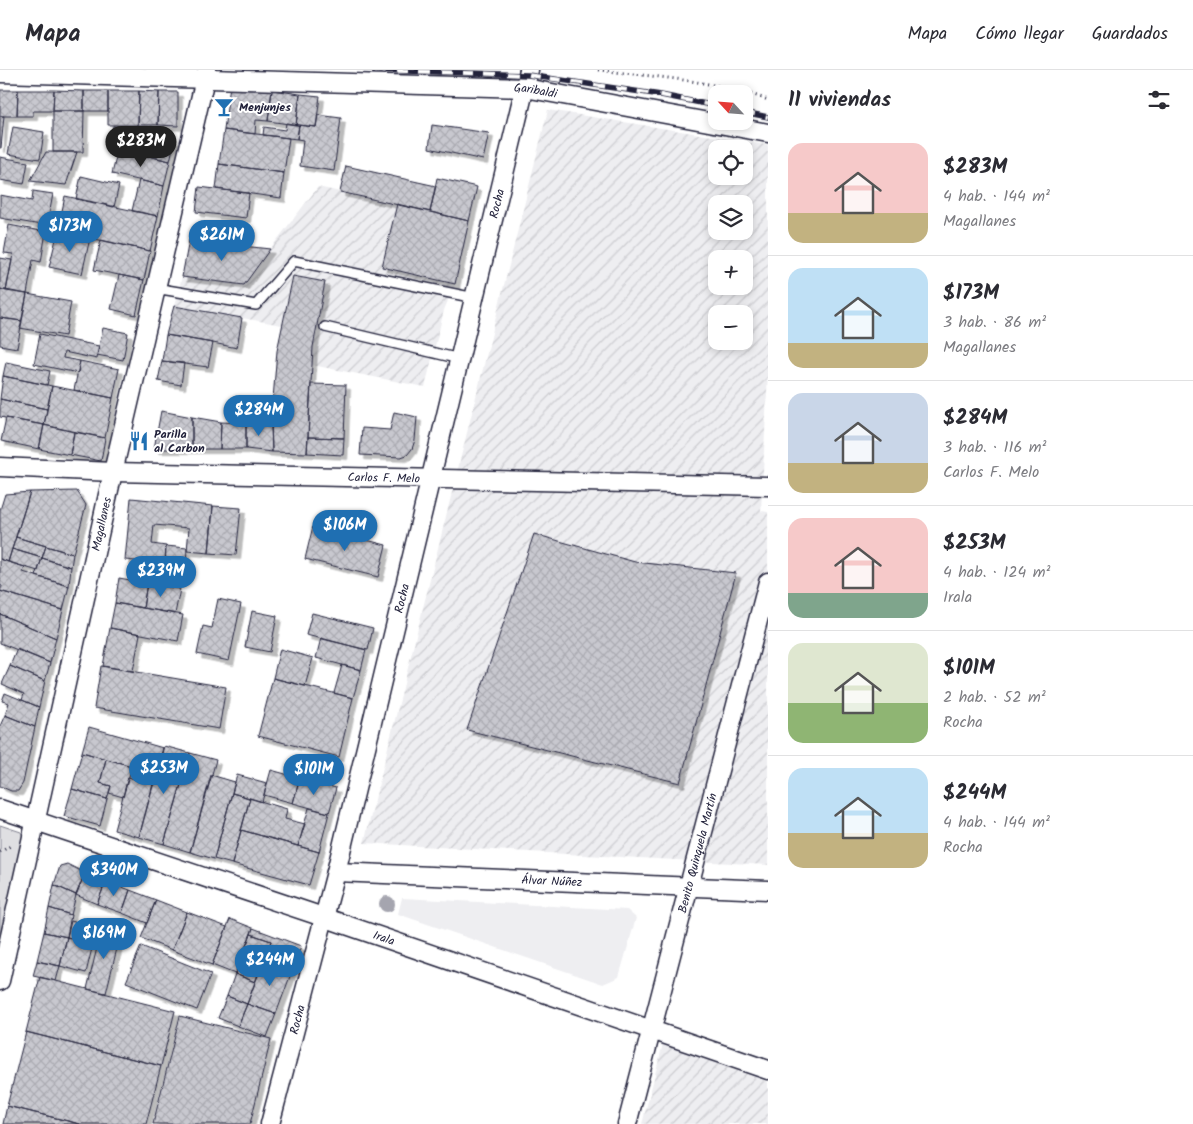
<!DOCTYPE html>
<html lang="es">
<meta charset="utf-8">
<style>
body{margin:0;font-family:Kalam,sans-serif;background:#f7f7f7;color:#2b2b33;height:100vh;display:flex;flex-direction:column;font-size:19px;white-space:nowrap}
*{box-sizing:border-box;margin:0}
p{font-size:16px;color:#7c7c81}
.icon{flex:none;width:28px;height:28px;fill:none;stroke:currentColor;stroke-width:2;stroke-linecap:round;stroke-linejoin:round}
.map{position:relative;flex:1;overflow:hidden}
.details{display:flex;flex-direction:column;background:#fff;width:425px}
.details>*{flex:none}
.needle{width:32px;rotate:296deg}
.buttons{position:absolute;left:708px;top:15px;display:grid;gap:10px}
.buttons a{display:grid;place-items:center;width:45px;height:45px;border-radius:10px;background:#fff;box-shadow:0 2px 8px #0003;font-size:25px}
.price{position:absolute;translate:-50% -42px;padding:0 11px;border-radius:18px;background:#1f6fb2;color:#fff;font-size:16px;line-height:32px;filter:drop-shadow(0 1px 2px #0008)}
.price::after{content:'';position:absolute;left:50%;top:30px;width:15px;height:11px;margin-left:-8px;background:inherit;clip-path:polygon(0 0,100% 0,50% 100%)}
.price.current{background:#222;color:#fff}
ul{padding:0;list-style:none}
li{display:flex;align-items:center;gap:15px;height:125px;padding:0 20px}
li+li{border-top:1px solid #e1e1e2}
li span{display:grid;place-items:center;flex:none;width:140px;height:100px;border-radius:15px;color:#555}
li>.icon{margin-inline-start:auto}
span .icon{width:60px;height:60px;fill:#fffc;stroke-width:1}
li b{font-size:21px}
h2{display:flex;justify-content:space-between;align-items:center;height:60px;padding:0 20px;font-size:21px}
header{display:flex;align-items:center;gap:30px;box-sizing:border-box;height:70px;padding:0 25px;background:#fff;border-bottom:1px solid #e1e1e2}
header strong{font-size:24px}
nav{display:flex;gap:28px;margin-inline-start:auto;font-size:18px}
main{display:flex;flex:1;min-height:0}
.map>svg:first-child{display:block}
.built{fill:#eeeef1}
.industrial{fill:url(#industrial-furrows);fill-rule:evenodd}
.park{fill:#dfdfe2;stroke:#80808e}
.building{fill:url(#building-cross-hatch);stroke:#22223b;filter:url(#shadow)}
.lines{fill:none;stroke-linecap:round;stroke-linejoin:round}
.service-casing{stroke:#22223b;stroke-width:12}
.minor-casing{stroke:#22223b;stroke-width:21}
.path{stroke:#22223b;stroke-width:3;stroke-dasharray:1 4;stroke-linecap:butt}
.service{stroke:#fff;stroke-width:9}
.minor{stroke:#fff;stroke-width:18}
.rail-casing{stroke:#22223b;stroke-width:5.5}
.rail{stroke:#fff;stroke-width:4;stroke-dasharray:11;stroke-linecap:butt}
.tree{fill:#a5a5af}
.labels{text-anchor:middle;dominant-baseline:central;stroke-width:4;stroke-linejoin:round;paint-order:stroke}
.street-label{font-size:12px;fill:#22223b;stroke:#fff}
.poi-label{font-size:12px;font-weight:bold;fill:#22223b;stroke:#fff;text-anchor:start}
</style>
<header>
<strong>Mapa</strong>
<nav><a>Mapa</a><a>Cómo llegar</a><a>Guardados</a></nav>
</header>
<main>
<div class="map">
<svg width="768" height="1054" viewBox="0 0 768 1054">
<defs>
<pattern id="industrial-furrows" width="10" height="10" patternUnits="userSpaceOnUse" patternTransform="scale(1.25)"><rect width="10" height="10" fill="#eeeef1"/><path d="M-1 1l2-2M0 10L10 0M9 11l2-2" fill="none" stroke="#ccccd0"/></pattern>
<pattern id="building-cross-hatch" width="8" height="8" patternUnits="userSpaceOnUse" patternTransform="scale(1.25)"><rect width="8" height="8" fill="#c8c8cf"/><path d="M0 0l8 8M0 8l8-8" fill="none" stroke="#acacb3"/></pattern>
<filter id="shadow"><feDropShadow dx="4.5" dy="4.5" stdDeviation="0" flood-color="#0004"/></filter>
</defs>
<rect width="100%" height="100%" fill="#fff"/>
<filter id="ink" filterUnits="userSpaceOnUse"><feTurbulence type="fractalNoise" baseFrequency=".02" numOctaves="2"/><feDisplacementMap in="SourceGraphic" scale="10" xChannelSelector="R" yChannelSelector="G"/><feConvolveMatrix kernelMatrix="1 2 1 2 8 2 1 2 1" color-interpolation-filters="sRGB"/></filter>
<g filter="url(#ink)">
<path class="built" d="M402 828 627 840 636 848 619 907 603 914 398 844Z"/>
<path class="industrial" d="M548 40 768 75V302L761 441 768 442V795L364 773ZM716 79H744V106H716ZM716 134H744V161H716ZM716 189H744V216H716ZM716 244H744V271H716Z
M318 117 469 151 455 214 444 240 425 317 312 295 307 383 272 382 271 353 277 281 282 255 174 236 182 207 244 215 270 179Z
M663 974 768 1012V1054H642Z"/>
<path class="park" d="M0 755 21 762 26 775 0 888Z"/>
<path class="building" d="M230 15 272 20 268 51 256 50 255 64 224 60Z
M0 20H18L17 46H0Z
M18 20H54L53 41H33V46H17Z
M54 20 84 21V41H53Z
M272 20 300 24 296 55 268 51Z
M84 21H108V41H84Z
M108 21H139L138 55H108Z
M139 21 159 22 158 55H138Z
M159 22H178V56L158 55Z
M300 24 320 26 316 57 296 55Z
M53 41H84L83 82H53Z
M318 45 341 48 334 101 300 96 303 70 297 69 299 55 316 57Z
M0 46H4L1 78H0Z
M286 53 299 55 297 69 263 65 264 57 285 60Z
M432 55 489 63 483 90 429 78Z
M113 56 142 62V59L156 62V65L175 69 170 91 109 77Z
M13 57 44 62 40 89 8 84Z
M224 60 289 68 284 103 219 94Z
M118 79 170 91 164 116 112 104Z
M46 82H77L66 115 30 111Z
M0 87 28 92 24 114 0 110Z
M219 94 284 103 281 128 216 119Z
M346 96 436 116 430 142 340 122Z
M81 106 119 115 114 137 76 129Z
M437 108 477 117 469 151 430 142Z
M139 110 164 116 158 146 132 141Z
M199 117 249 123 246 148 196 142Z
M33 121 53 124 47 156 0 148V125L32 131Z
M65 126 158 146 150 181 58 161Z
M397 134 469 151 455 214 382 197Z
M9 155 46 162 41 192 33 190 27 224 6 221 13 184 4 183Z
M58 161 90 168 82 204 49 197Z
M101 170 150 181 144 210 94 200Z
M189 170 270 179 244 215 182 207Z
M0 188 12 190 6 221 0 219Z
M119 205 144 210 136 245 111 239Z
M293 206 325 212 313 277 307 383 272 382 271 353 277 281Z
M0 219 27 224 22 251 0 248Z
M27 224 71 232 65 266 20 258Z
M174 236 242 248 237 278 213 273 166 265Z
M0 248 22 251 17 278 0 275Z
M103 258 128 263 123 290 97 285Z
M40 264 99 276 97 289 64 282 63 288 80 291 78 303 34 294Z
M166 265 213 273 208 297 162 291Z
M80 291 119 299 113 328 74 320Z
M162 291 184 293 181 315 158 311Z
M6 292 50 301 47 315 3 306Z
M3 306 52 316 47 339 0 329Z
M311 314 346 315 344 368 308 367Z
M52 316 113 328 105 368 44 355Z
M0 329 47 339 44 355 0 347Z
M161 341 192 347V379H154Z
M394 342 417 347 415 370 412 379 407 385 401 387 360 385 362 358 390 360Z
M192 347 221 352 220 379H192Z
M6 348 44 355 39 379 1 371Z
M221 352 246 353V379H220Z
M246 353H271L272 382 246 379Z
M44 355 74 362 70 385 39 379Z
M74 362 105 368 101 391 70 385Z
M308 367 344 368 343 385 307 383Z
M77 421 86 435 73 484 16 467 30 422Z
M30 422 8 492 0 489V440L5 424Z
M131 428 213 436 209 483 187 481 189 458 154 455 152 474 166 476 165 494 125 490Z
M213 436 241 438 236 485 209 483Z
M313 456 386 475 378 507 305 489Z
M534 464 635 492 736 503 680 713 467 660Z
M16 467 46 476 42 488 12 479Z
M46 476 73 484 71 497 42 488Z
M166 476 187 478 186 496 165 494Z
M12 479 42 488 38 501 8 492Z
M42 488 71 497 69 516 36 506Z
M0 489 25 497 23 502 69 516 63 540 0 521 2 516 0 515Z
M119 508 147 513 143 538 115 533Z
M147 513 180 519 175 544 143 538Z
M0 521 63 540 56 568 0 544Z
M218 529 241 534 229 591 197 584 203 556 212 558Z
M115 533 183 545 178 571 110 558Z
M252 541 277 546 270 582 245 577Z
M312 543 373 558 368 580 306 565Z
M0 544 56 568 50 593 0 573Z
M110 558 140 564 133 601 103 596Z
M321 568 366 580 361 600 316 588Z
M17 579 50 593 45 611 10 596Z
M280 579 313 588 305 616 273 608Z
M342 595 361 600 353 628 334 623Z
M10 596 45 611 39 637 22 630 24 624 2 614Z
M101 596 226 617 219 659 94 638Z
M273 608 353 628 339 687 258 666Z
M5 623 39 637 35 657 5 645 9 633 2 631Z
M5 645 35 657 23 713 18 721H11L0 716V656Z
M89 657 163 678 156 703 82 682Z
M164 676 190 683 164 774 139 767Z
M82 682 106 689 100 713 111 716 107 729 72 719Z
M190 683 216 690 190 782 164 774Z
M106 689 132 696 123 727 109 723 111 716 100 713Z
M271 700 300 708 293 733 264 725Z
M211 705 235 712 214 789 190 782Z
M237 705 267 713 262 732 232 723Z
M128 707 153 714 139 767 114 760Z
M300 708 336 718 329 743 293 733Z
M72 719 107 729 100 756 64 746Z
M232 723 250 728 232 794 214 789Z
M250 728 287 739 285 749 305 754 298 776 241 760Z
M309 738 329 743 319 782 298 776Z
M241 760 319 782 309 815 232 794Z
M67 794 85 803 76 825 54 815 60 796Z
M85 803 106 811 97 834 76 825Z
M106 811 130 820 122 843 97 834Z
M54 815 76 825 71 845 49 838Z
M130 820 156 830 147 853 122 843Z
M156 830 187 842 172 880 141 868Z
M49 838 71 845 67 867 44 862Z
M187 842 227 857 212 895 172 880Z
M230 849 253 858 235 904 212 895Z
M71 851 97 858 93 874 67 867Z
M102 857 121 862 106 923 87 919Z
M253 858 301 876 292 901 264 890 271 871 251 864Z
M44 862 67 867 60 896 37 891Z
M251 864 271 871 255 912 235 904Z
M67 867 93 874 86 903 60 896Z
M141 876 211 904 197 940 126 912Z
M264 890 292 901 276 944 247 934Z
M37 891 60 896 56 911 33 906Z
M235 904 255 912 247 934 227 926Z
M40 907 175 941 161 996 26 962Z
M227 926 247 934 238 956 218 948Z
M247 934 276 944 267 967 238 956Z
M180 946 271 969 250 1054H153Z
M26 962 161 996 146 1054H80L7 1036Z
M7 1036 80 1054H3Z"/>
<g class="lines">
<defs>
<path id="service" d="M155 218 256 235 294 191 475 228
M325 257 460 289"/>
<g id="minor">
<path id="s1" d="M0 3 525 18 768 63"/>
<path id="s2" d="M0 397 113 402 768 416"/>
<path id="s3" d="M0 739 323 847 768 1000"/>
<path id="s4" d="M336 802 768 820"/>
<path id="s5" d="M0 911 113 402 207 0"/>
<path id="s6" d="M270 1054 336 802 529 0"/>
<path id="s7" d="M627 1054 768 512"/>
</g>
</defs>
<use href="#service" class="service-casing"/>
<use href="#minor" class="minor-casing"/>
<path class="path" d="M598 0C654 7 715 10 768 30
M0 782 12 775"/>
<use href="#service" class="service"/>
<use href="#minor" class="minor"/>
<defs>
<path id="rail" d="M375 0 528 5 661 25 716 36
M744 42 768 47"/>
</defs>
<use href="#rail" class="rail-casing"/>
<use href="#rail" class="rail"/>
</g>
<circle class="tree" cx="387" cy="834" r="8"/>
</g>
<defs>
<symbol id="bar-bare" viewBox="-9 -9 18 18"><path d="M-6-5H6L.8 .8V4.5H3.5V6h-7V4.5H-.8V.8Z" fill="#1f6fb2" stroke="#fff" stroke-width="2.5" paint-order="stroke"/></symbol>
<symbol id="restaurant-bare" viewBox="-9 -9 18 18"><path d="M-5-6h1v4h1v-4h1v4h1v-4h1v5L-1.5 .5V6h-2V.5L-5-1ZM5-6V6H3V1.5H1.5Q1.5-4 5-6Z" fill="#1f6fb2" stroke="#fff" stroke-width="2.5" paint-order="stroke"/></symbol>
</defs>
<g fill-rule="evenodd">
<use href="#bar-bare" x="210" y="23" width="28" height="28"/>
<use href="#restaurant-bare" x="125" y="357" width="28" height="28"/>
</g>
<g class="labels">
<g class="street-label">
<text stroke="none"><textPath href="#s1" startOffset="536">Garibaldi</textPath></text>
<text stroke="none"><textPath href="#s6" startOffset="948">Rocha</textPath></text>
<text stroke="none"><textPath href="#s2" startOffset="384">Carlos F. Melo</textPath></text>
<text stroke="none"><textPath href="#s5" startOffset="468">Magallanes</textPath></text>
<text stroke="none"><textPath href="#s6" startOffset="542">Rocha</textPath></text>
<text stroke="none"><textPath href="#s7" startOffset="280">Benito Quinquela Martín</textPath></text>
<text stroke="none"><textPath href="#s4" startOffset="216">Álvar Núñez</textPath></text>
<text stroke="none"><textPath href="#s3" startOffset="405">Irala</textPath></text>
<text stroke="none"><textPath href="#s6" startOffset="108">Rocha</textPath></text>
</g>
<g class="poi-label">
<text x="239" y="37">Menjunjes</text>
<text x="154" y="364">Parilla<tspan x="154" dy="14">al Carbon</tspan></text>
</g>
</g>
</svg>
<div class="buttons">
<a><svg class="needle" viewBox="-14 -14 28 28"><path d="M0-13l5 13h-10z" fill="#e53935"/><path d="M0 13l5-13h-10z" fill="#7c7c81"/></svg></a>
<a><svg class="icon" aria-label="locate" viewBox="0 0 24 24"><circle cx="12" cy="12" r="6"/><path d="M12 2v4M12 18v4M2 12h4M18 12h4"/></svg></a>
<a><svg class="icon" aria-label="layers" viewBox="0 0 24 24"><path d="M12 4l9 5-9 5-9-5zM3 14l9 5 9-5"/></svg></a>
<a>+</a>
<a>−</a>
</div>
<b class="price current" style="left:141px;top:98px">$283M</b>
<b class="price" style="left:70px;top:183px">$173M</b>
<b class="price" style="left:222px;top:192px">$261M</b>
<b class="price" style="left:259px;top:367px">$284M</b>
<b class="price" style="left:345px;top:482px">$106M</b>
<b class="price" style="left:161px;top:528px">$239M</b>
<b class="price" style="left:164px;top:725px">$253M</b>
<b class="price" style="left:314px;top:726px">$101M</b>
<b class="price" style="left:114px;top:827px">$340M</b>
<b class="price" style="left:104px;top:890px">$169M</b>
<b class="price" style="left:270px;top:917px">$244M</b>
</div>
<section class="details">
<h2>11 viviendas<svg class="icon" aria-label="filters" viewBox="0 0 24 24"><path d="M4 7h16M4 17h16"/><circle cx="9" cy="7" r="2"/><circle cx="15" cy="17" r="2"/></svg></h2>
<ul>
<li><span style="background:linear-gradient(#f6c9c9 70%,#c2b280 0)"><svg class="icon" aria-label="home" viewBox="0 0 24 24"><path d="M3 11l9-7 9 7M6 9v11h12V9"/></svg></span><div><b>$283M</b><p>4 hab. · 144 m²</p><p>Magallanes</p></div></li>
<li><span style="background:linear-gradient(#bfe0f5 75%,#c2b280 0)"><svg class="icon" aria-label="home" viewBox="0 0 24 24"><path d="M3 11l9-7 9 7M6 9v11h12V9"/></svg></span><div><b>$173M</b><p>3 hab. · 86 m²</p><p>Magallanes</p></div></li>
<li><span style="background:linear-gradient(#c9d6e8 70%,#c2b280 0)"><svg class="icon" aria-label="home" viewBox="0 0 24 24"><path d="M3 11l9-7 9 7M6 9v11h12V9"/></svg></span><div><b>$284M</b><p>3 hab. · 116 m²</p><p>Carlos F. Melo</p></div></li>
<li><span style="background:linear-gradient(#f6c9c9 75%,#7fa58c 0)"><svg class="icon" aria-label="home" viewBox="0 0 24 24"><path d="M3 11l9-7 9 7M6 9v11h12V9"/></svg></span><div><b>$253M</b><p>4 hab. · 124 m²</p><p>Irala</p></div></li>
<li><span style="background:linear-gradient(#dfe7d0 60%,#8fb573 0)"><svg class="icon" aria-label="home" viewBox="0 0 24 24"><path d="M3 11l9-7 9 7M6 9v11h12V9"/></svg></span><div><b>$101M</b><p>2 hab. · 52 m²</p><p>Rocha</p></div></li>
<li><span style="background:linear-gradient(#bfe0f5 65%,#c2b280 0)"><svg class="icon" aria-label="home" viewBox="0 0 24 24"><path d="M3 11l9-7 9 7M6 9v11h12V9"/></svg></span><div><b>$244M</b><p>4 hab. · 144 m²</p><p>Rocha</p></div></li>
</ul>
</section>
</main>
